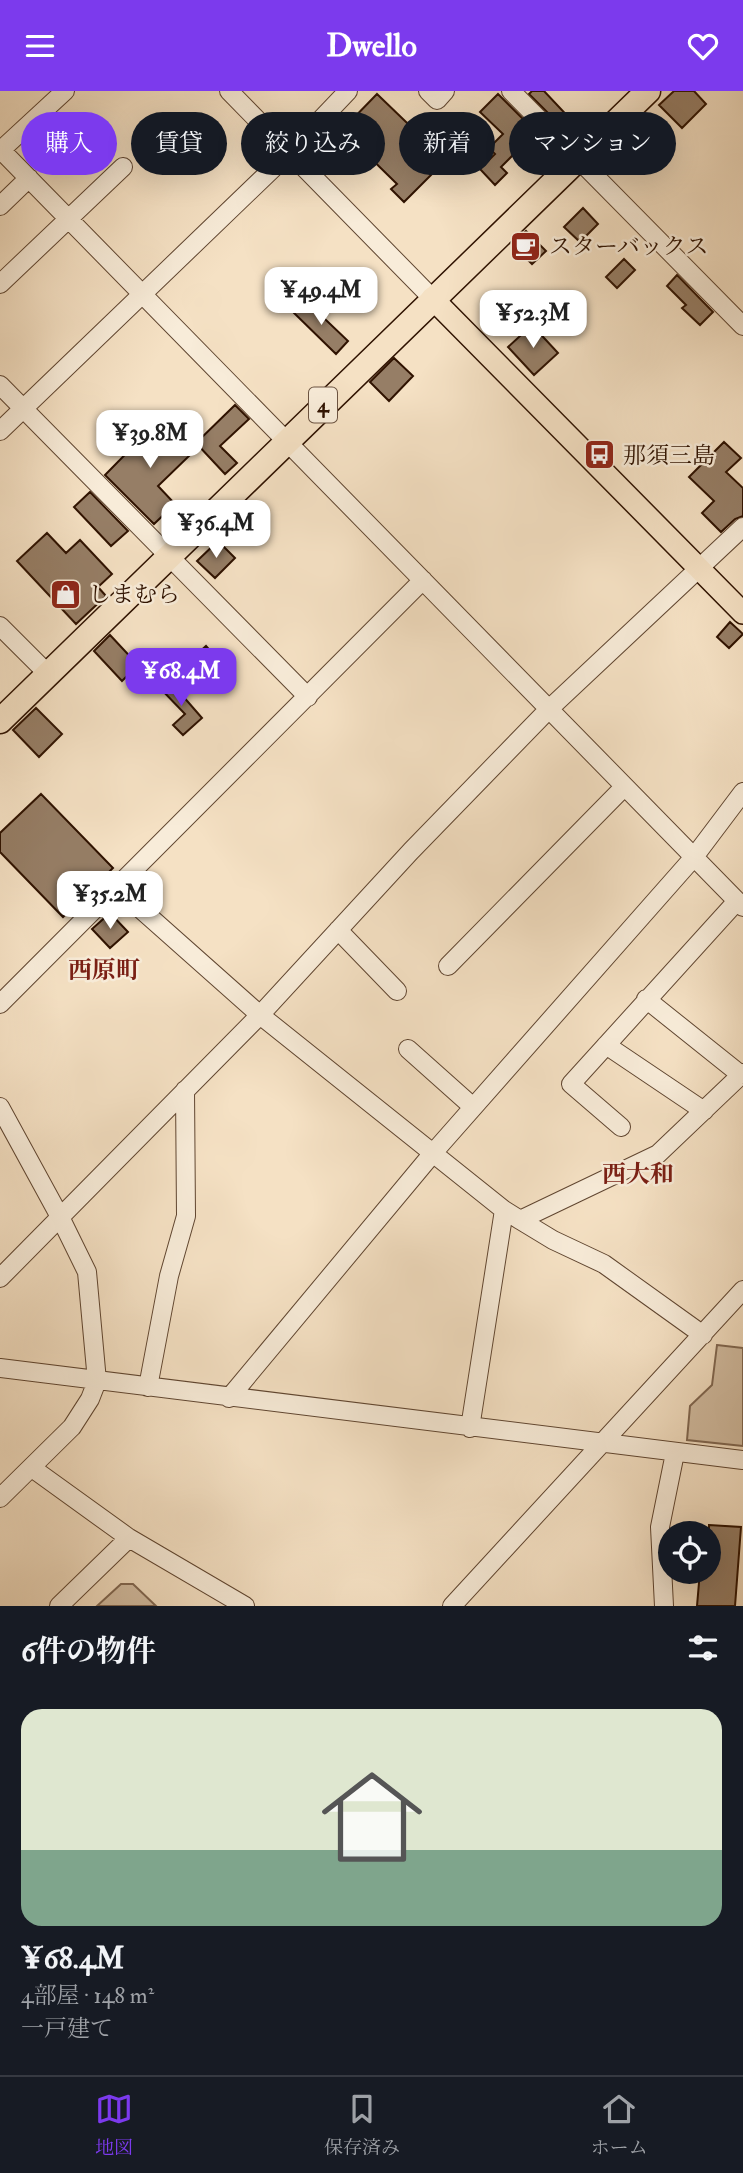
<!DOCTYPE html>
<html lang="ja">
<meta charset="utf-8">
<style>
body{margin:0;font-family:"IM FELL Double Pica","Noto Serif JP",serif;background:#242831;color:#f1f3f6;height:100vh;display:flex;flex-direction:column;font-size:26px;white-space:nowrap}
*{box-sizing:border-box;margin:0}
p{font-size:23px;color:#9ea1a6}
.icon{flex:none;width:38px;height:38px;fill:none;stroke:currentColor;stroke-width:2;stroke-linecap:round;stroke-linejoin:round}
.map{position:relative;height:1515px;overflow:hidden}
.details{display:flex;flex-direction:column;background:#171b24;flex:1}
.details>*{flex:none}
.hud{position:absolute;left:21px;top:21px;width:702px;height:63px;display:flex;gap:14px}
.fabs{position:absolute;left:658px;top:1430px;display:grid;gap:14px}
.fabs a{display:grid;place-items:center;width:63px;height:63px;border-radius:50%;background:#171b24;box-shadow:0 7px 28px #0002;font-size:35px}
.price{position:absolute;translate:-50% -60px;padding:0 16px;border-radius:14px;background:#fff;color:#222;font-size:23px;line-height:46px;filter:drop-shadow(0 2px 4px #0008)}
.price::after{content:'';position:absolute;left:50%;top:42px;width:21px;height:16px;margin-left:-10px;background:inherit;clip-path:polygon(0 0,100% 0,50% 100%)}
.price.active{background:#7c3aed;color:#fff}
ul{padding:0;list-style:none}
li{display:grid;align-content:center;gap:14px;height:371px;padding:0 21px}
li+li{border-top:2px solid #363941}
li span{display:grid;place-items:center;height:217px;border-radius:21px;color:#555}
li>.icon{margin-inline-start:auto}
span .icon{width:126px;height:126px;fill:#fffc;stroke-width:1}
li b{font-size:30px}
h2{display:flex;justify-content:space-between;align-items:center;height:84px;padding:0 21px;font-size:30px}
.pill{padding:0 24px;border-radius:32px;background:#171b24;box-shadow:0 7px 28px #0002;font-size:24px;line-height:63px}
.pill.active{background:#7c3aed;color:#fff}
header{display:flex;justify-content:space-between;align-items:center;height:91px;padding:0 21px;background:#7c3aed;color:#fff;font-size:32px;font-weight:700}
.dock{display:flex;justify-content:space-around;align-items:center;height:98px;border-top:2px solid #363941;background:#171b24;font-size:19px;color:#9ea1a6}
.dock a{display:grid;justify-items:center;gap:4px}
.dock .active{color:#7c3aed}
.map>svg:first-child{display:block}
.green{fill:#d3bea3;stroke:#816852;stroke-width:2}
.building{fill:#967e66;stroke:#2f1200;stroke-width:2}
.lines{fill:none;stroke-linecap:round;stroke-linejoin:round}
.minor-casing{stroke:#604631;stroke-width:20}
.major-casing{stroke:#2f1200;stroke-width:24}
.highway-casing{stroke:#2f1200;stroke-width:27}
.minor{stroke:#f8ecd9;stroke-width:18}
.major{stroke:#f5e1c4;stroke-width:21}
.highway{stroke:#f5e1c4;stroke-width:24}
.labels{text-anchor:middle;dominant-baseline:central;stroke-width:5;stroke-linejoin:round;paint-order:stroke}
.shield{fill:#f8ecd9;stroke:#6b5341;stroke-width:2}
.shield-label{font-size:21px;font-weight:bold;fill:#2f1200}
.poi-label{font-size:23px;fill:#2f1200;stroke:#f8ecd9;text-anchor:start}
.neighbourhood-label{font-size:24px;font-weight:bold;fill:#7a1f14;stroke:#f8ecd9}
</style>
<header><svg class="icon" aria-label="menu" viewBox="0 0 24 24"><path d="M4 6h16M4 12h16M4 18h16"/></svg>Dwello<svg class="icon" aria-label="heart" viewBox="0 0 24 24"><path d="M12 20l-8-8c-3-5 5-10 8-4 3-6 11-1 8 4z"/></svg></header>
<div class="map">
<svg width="743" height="1515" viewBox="0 0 743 1515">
<rect width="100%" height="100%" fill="#f5e1c4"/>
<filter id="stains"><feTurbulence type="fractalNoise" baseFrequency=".00286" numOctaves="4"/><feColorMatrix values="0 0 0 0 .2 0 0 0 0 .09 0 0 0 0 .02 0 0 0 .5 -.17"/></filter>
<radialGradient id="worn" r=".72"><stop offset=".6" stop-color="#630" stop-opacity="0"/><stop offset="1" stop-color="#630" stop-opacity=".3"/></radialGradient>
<path class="green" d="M717 1254 743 1257V1355L687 1349 690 1315 712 1294Z
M121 1493H133L156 1515H97Z"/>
<path class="building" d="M532 0H544L575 33 567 41 529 3Z
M674 0H694L706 13 682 37 659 14Z
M377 3 431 55 416 70 431 84 404 111 391 98 397 93 342 39Z
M498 3 536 41 501 76 507 82 495 94 480 78 495 63 489 57 503 43 480 21Z
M583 117 598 133 580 151 564 136Z
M526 140 546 160 532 173 512 153Z
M624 168 635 179 617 197 606 186Z
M677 184 713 221 700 234 682 217 686 214 667 195Z
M305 209 348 250 336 263 293 221Z
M532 234 558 262 534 284 508 256Z
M394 267 413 285 389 310 370 291Z
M235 314 249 328 220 355 237 372 225 383 196 352Z
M163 325 179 342 173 348 189 365 158 395 175 413 154 433 105 384Z
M724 351 741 367 726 381 743 397V425L735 428 721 441 702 422 714 410 689 386Z
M90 401 128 440 111 455 74 416Z
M47 442 66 462 80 449 112 483 98 496 106 505 76 533 17 470Z
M218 450 235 467 215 487 197 470Z
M730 531 743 543 729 557 717 546Z
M110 544 138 574 122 590 94 560Z
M206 555 213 563 194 581 186 573Z
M168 588 202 627 183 644 173 634 185 623 159 596Z
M36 617 62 643 39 666 13 639Z
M41 703 113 777 63 826 0 761V742Z
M110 822 128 841 110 857 92 838Z
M709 1434 741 1436 735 1515H697L700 1480H709Z"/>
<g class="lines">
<defs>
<path id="minor" d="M229 0 432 207
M428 0 437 9 445 0
M511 0 743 235
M0 58 743 816
M0 60 65 0
M0 115 29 87
M0 193 123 76
M0 294 308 606
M0 340 289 62 348 0
M0 535 48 583
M117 797 260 924 504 1119 520 1129 658 1063 743 982
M338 839 397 900
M448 875 624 696
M646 908 741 984
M0 913 423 489
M606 954 704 1020
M408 958 473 1016
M0 1016 60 1126 87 1181 97 1290 90 1308 72 1336 0 1407
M621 1036 571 993 737 810
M520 1129 553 1149 604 1173 703 1244
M0 1187 260 924 411 760 549 618 743 436
M0 1277 743 1369
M148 1296 169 1185 186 1125 185 999
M229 1307 433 1062 694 766 743 701
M470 1337 504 1119
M32 1377 129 1447 245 1515
M59 1515 129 1447
M452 1515 743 1199
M664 1515 660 1436 675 1362"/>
<path id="major" d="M432 207 743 522"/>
<path id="highway" d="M0 630 648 0"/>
</defs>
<use href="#minor" class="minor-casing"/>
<use href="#major" class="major-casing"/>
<use href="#highway" class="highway-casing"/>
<use href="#minor" class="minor"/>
<use href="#major" class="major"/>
<use href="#highway" class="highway"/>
</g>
<defs>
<symbol id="cafe-square" viewBox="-11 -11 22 22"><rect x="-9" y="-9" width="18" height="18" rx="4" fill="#8f2418" stroke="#f8ecd9"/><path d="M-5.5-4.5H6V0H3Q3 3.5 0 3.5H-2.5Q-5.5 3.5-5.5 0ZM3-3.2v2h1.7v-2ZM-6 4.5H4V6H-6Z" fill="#fff"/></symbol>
<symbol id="bus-square" viewBox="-11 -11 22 22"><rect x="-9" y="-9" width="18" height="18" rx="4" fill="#8f2418" stroke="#f8ecd9"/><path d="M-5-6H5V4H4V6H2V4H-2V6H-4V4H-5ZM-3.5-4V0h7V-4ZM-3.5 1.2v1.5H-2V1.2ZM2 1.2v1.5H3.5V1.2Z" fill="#fff"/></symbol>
<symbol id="shop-square" viewBox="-11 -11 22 22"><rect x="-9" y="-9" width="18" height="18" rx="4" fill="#8f2418" stroke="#f8ecd9"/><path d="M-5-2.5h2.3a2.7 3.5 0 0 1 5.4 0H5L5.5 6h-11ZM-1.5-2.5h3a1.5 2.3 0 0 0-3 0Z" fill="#fff"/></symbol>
</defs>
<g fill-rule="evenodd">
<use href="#cafe-square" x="508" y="138" width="35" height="35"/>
<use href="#bus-square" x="582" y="346" width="35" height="35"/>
<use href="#shop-square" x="48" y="486" width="35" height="35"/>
</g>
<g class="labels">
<rect class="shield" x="309" y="296.5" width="28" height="35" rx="5"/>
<g class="shield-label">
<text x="323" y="314">4</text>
</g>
<g class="poi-label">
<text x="549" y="155">スターバックス</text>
<text x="623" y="364">那須三島</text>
<text x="88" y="503">しまむら</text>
</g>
<g class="neighbourhood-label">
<text x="104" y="879">西原町</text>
<text x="638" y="1083">西大和</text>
</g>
</g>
<rect width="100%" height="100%" filter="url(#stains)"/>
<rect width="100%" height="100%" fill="url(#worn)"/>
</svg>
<div class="fabs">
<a><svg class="icon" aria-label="locate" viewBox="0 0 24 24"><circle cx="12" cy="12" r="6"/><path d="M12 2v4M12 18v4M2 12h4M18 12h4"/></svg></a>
</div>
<b class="price" style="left:321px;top:236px">¥49.4M</b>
<b class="price" style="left:533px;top:259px">¥52.3M</b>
<b class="price" style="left:150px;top:379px">¥39.8M</b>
<b class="price" style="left:216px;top:469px">¥36.4M</b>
<b class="price active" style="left:181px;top:617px">¥68.4M</b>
<b class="price" style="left:110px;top:840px">¥35.2M</b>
<div class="hud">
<a class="pill active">購入</a>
<a class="pill">賃貸</a>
<a class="pill">絞り込み</a>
<a class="pill">新着</a>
<a class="pill">マンション</a>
</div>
</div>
<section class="details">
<h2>6件の物件<svg class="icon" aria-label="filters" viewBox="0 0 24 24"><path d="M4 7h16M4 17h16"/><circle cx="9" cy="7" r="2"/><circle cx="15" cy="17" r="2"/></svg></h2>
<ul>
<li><span style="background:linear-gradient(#dfe7d0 65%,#7fa58c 0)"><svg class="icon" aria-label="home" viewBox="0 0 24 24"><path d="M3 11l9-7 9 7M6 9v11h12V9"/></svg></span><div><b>¥68.4M</b><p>4部屋 · 148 m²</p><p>一戸建て</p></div></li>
</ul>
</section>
<nav class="dock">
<a class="active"><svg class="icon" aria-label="map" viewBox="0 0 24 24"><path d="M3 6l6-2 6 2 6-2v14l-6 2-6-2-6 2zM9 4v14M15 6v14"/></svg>地図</a>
<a><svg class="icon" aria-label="saved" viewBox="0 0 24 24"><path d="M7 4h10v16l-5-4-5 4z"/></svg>保存済み</a>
<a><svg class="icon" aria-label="home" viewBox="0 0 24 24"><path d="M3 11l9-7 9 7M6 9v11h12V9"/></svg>ホーム</a>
</nav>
